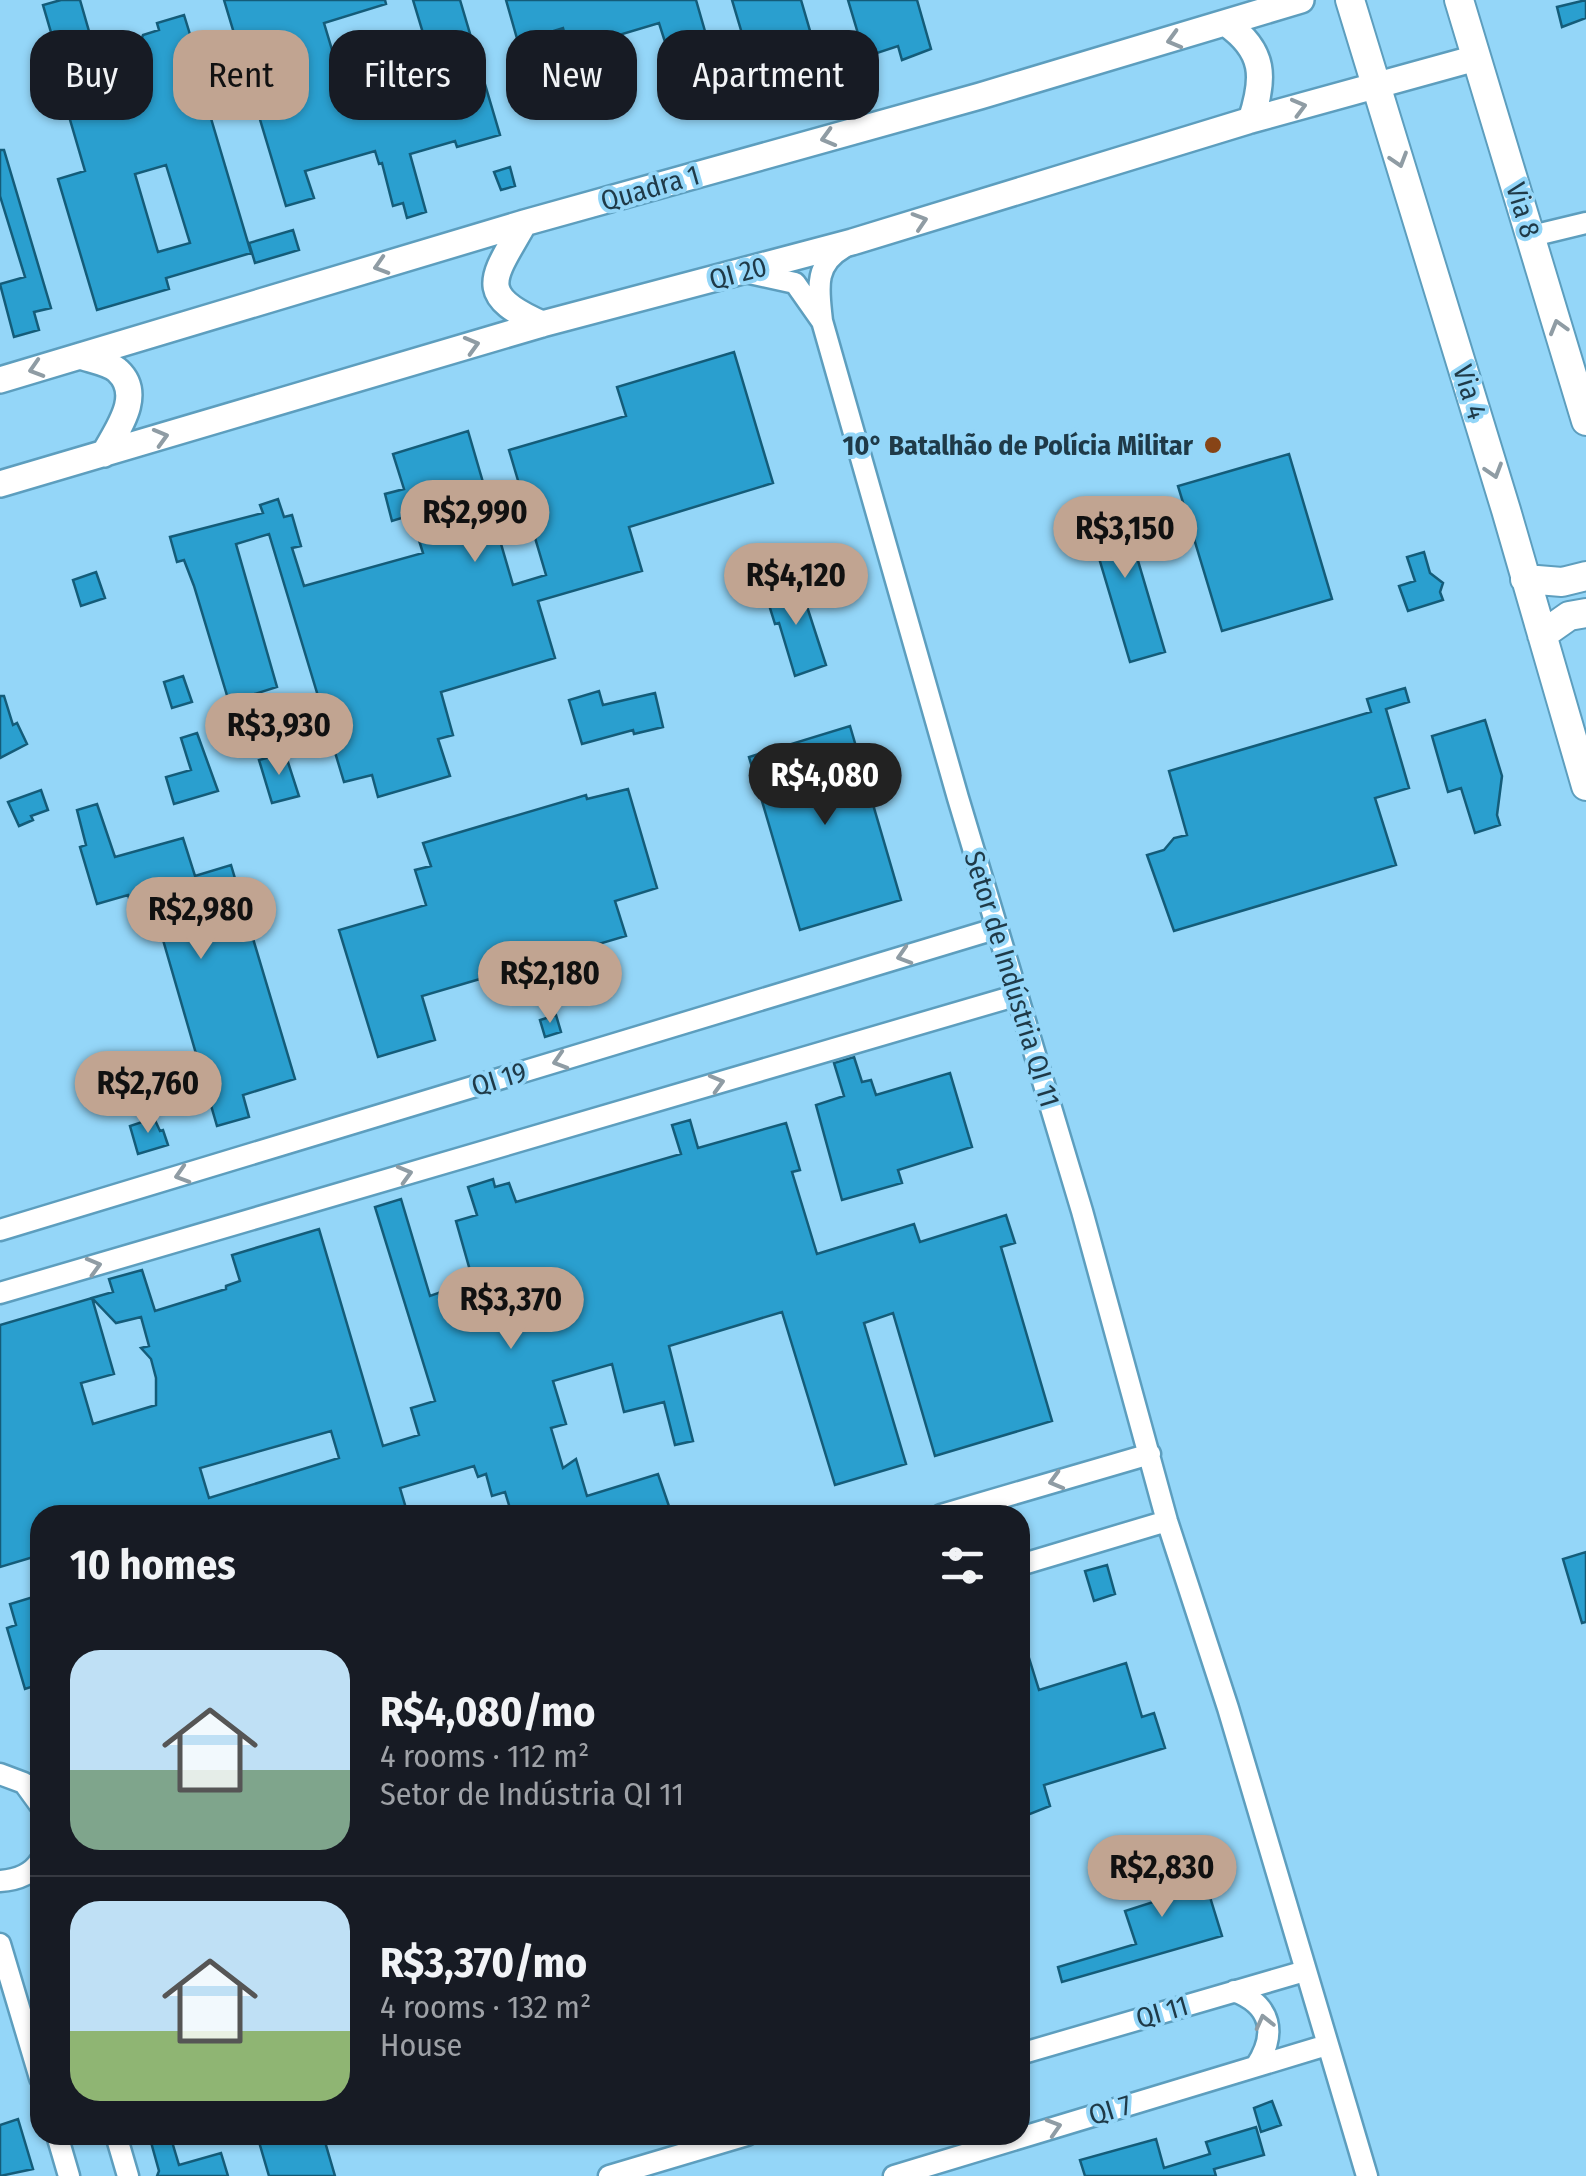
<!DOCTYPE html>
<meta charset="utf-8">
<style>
body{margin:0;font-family:"Fira Sans Condensed",sans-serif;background:#242831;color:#f1f3f6;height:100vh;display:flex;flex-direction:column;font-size:38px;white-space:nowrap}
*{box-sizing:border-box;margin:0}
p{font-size:32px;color:#9ea1a6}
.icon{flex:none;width:55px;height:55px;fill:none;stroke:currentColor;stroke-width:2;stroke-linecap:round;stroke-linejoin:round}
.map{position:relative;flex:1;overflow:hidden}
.side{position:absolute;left:30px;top:1505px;width:1000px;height:640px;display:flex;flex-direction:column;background:#171b24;border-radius:30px;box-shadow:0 2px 8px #0004}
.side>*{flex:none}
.hud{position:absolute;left:30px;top:30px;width:1000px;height:90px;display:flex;gap:20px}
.price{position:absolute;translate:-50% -85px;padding:0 22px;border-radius:35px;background:#c1a491;color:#111;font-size:32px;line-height:65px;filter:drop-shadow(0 2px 5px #0008)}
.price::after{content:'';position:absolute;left:50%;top:60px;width:30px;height:22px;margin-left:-15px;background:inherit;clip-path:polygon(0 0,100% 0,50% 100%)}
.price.selected{background:#222;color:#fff}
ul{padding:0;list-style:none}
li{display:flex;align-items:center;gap:30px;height:250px;padding:0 40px}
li+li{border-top:2px solid #363941}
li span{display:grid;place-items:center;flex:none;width:280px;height:200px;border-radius:30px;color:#555}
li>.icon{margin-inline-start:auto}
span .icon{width:120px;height:120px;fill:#fffc;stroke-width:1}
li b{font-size:42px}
h2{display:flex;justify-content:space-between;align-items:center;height:120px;padding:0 40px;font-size:42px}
.tag{padding:0 35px;border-radius:30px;background:#171b24;box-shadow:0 2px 8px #0004;font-size:35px;line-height:90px}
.tag.selected{background:#c1a491;color:#111}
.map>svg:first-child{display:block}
.building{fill:#2a9fcf;stroke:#145c79;stroke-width:2.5;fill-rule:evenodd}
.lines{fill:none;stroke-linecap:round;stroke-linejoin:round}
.minor-casing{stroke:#5d9ebe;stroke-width:25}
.tertiary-casing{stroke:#5d9ebe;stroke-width:30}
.secondary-casing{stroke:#5d9ebe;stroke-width:32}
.minor{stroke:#fff;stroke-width:20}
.tertiary{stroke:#fff;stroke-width:25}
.secondary{stroke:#fff;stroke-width:28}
.oneway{stroke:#8f9ca4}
.poi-dot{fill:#874416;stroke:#94d6f8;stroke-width:4}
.labels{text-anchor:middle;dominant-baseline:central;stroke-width:8;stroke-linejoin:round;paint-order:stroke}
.street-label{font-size:28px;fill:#1f3a48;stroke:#94d6f8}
.poi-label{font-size:28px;font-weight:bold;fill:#1f3a48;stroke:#94d6f8;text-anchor:end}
</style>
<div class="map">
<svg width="1586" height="2176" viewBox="0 0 1586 2176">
<rect width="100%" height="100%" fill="#94d6f8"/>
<path class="building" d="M61 0H80L95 52 142 38 143 35 159 30 157 23 184 15 197 57 193 58 251 253 166 278 169 289 97 310 58 179 85 171 68 113 63 115 61 110 53 112 36 59 57 53 43 5ZM166 165 190 243 158 252 135 174Z
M224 0H385L386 4 324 23 351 113 439 86 413 0H460L500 135 457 147 455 141 410 154 426 212 407 218 403 203 393 206 382 163 379 164 375 151 305 171 314 198 286 206Z
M506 0H696L711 52 707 53 714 78 680 89 659 23 569 50 563 28 518 42Z
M732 0H801L815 48 752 67Z
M848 0H917L931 49 902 60 898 46 865 57Z
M1586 0V18L1562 27 1557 7Z
M0 150H4L51 308 34 312 39 330 14 337 0 284 25 277 0 196Z
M510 167 515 186 501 190 494 172Z
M293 230 299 250 255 263 249 243Z
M734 352 773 483 629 527 642 571 538 601 555 658 441 692 453 735 438 739 450 776 378 797 372 775 344 782 269 534 236 544 277 687 229 702 194 586 184 560 177 562 170 537 263 513 260 505 278 499 284 517 292 515 301 546 292 548 304 586 423 553 411 515 392 521 385 494 404 489 393 454 468 431 513 585 546 575 509 450 626 416 617 387Z
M1289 454 1332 599 1222 631 1178 486Z
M1120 500 1165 652 1130 662 1085 511Z
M1424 552 1430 573 1443 583 1440 592 1443 600 1408 611 1399 586 1415 581 1407 557Z
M96 572 105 598 81 606 73 580Z
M799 582 826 665 795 676 779 623 775 624 765 592Z
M183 676 192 702 172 708 164 682Z
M1405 688 1409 702 1386 709 1409 788 1375 798 1396 865 1174 931 1147 855 1164 850 1174 838 1187 835 1169 771 1371 712 1367 699Z
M599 691 603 705 655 693 663 727 634 734 633 730 582 744 569 700Z
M0 696H4L13 725 17 723 27 744 0 758Z
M1485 720 1502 776 1497 815 1500 825 1475 833 1461 788 1448 792 1432 736Z
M850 726 901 900 800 930 749 757Z
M197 733 218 791 174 804 166 777 191 770 181 738Z
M285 753 299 796 272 803 259 760Z
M628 789 657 888 615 901 626 936 422 996 435 1040 378 1057 339 930 426 905 415 870 431 866 423 843 586 795 587 799Z
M41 790 48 810 31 816 33 820 19 826 8 802Z
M97 804 115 857 183 838 195 876 231 865 295 1079 243 1095 249 1117 217 1126 152 902 132 908 128 895 97 904 80 847 86 845 77 810Z
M556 1015 561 1032 545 1037 540 1020Z
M854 1057 862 1082 871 1080 876 1095 950 1073 972 1147 898 1170 902 1183 842 1200 816 1105 844 1096 834 1063Z
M154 1118 160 1131 163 1130 168 1145 138 1154 130 1126Z
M690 1120 698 1148 786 1123 800 1170 792 1172 817 1254 914 1224 920 1242 1006 1215 1015 1243 1001 1247 1052 1421 935 1456 893 1313 864 1323 906 1464 835 1485 782 1312 669 1346 693 1441 675 1445 664 1402 624 1412 612 1364 553 1381 566 1424 551 1428 563 1468 576 1459 587 1496 658 1474 672 1515H512L505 1492 492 1496 486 1474 478 1477 474 1466 400 1488 408 1515H40V1555L0 1567V1325L92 1298 114 1374 81 1383 93 1424 156 1405V1378L151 1359 141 1348 149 1346 141 1317 116 1323 92 1298 113 1292 109 1279 142 1270 155 1311 226 1289V1286L240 1281 232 1255 319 1229 383 1446 419 1435 411 1408 435 1401 375 1207 401 1199 430 1296 473 1281 456 1221 477 1215 468 1187 493 1179 495 1187 509 1183 516 1202 681 1154 672 1125ZM331 1431 339 1458 209 1498 200 1468Z
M1586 1552V1622L1582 1623 1563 1559Z
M1107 1565 1115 1594 1094 1601 1085 1571Z
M40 1595V1684L25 1689 7 1628 16 1625 10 1604Z
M1020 1642H1024L1039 1690 1126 1663 1142 1717 1154 1713 1165 1748 1044 1785 1050 1806 1020 1818Z
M1190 1852H1196L1222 1936 1062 1982 1058 1967 1136 1944 1125 1911 1169 1897 1158 1862Z
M1272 2101 1281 2125 1261 2132 1254 2108Z
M18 2119 33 2169 0 2176V2125Z
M1256 2127 1264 2155 1214 2169 1216 2176H1085L1080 2160 1156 2139 1164 2168 1210 2154 1206 2142Z
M149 2135H170L179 2165 221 2153 228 2176H157L159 2171Z
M257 2135H323L335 2176H269Z"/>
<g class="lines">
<defs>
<path id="minor" d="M1532 236 1586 223
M843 248C813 265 819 291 822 321L958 798 1082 1211 1167 1521 1228 1708 1367 2176
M745 272 795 283 821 320
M0 1230 998 928
M0 1293 1018 995
M941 1515 1150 1454
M1020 1565 1167 1521
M0 1774 24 1783 40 1805
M0 1881C16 1880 31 1875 40 1861
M0 1944 40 2078
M1234 1991C1272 2005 1277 2034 1256 2066
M1020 2054 1305 1971
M57 2135 69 2176
M116 2135 128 2176
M609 2176 747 2135
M894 2176 1327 2045"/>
<path id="tertiary" d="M1227 24C1265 51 1265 78 1251 120
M524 223C493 278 474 294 542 324
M80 356C91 360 110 363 118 371 144 395 117 430 104 454
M0 380 524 223 980 96 1301 0
M0 484 542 324 852 242 1251 120 1476 58"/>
<path id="secondary" d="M1350 0 1506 510 1586 786
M1459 0 1586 421
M1525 579 1562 582 1586 576
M1542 635 1569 616 1586 613"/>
</defs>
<use href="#minor" class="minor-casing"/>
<use href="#tertiary" class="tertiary-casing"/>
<use href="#secondary" class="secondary-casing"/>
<use href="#minor" class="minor"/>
<use href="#tertiary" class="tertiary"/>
<use href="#secondary" class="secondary"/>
</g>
<defs><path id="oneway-chevron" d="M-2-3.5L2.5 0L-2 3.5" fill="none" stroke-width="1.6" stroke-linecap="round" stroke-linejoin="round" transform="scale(2.5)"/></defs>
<g class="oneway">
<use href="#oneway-chevron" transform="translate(1174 40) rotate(164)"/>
<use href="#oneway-chevron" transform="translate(1299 107) rotate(-15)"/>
<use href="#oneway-chevron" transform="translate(828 138) rotate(164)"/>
<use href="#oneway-chevron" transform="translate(1399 160) rotate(73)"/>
<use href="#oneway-chevron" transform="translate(920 221) rotate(-18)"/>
<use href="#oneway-chevron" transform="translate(381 266) rotate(163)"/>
<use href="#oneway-chevron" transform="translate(1558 327) rotate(-106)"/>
<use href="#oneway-chevron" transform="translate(472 345) rotate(-16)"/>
<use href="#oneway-chevron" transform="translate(36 369) rotate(163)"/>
<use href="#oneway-chevron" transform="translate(161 437) rotate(-16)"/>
<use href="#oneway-chevron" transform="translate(1494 471) rotate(73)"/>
<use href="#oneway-chevron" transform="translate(904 956) rotate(163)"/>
<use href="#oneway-chevron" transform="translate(560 1061) rotate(163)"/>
<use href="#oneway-chevron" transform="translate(717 1083) rotate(-16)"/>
<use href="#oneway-chevron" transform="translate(405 1174) rotate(-16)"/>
<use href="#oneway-chevron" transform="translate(182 1175) rotate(163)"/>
<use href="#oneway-chevron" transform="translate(94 1266) rotate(-16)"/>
<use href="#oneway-chevron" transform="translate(1056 1481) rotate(164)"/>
<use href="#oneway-chevron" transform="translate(1264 2022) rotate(-104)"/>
<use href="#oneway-chevron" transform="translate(1054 2127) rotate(-17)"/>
</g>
<circle class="poi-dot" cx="1213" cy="445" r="10"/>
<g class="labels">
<g class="street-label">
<text transform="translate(650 188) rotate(-16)">Quadra 1</text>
<text transform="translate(1523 210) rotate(73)">Via 8</text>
<text transform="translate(738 273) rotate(-15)">QI 20</text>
<text transform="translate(1470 392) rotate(73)">Via 4</text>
<text transform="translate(1012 979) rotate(73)">Setor de Indústria QI 11</text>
<text transform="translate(499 1079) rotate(-17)">QI 19</text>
<text transform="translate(1162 2012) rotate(-16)">QI 11</text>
<text transform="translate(1110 2110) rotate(-17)">QI 7</text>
</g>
<g class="poi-label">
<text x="1193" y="445">10° Batalhão de Polícia Militar</text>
</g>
</g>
</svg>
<b class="price" style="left:475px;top:565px">R$2,990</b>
<b class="price" style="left:1125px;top:581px">R$3,150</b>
<b class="price" style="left:796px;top:628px">R$4,120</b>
<b class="price" style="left:279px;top:778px">R$3,930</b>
<b class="price selected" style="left:825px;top:828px">R$4,080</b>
<b class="price" style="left:201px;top:962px">R$2,980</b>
<b class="price" style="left:550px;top:1026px">R$2,180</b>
<b class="price" style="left:148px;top:1136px">R$2,760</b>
<b class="price" style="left:511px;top:1352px">R$3,370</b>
<b class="price" style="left:1162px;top:1920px">R$2,830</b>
<div class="hud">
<a class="tag">Buy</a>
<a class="tag selected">Rent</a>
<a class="tag">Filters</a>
<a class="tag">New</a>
<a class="tag">Apartment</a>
</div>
<section class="side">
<h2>10 homes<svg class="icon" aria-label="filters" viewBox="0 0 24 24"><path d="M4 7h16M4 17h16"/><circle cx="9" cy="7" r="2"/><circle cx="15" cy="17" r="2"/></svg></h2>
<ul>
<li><span style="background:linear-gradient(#bfe0f5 60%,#7fa58c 0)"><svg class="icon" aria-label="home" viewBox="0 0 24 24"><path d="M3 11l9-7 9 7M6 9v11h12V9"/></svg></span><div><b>R$4,080/mo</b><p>4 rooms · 112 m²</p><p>Setor de Indústria QI 11</p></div></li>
<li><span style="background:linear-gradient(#bfe0f5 65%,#8fb573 0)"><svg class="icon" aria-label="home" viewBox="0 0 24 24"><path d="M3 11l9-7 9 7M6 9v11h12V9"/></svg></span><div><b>R$3,370/mo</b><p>4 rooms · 132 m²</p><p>House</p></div></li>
</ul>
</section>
</div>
